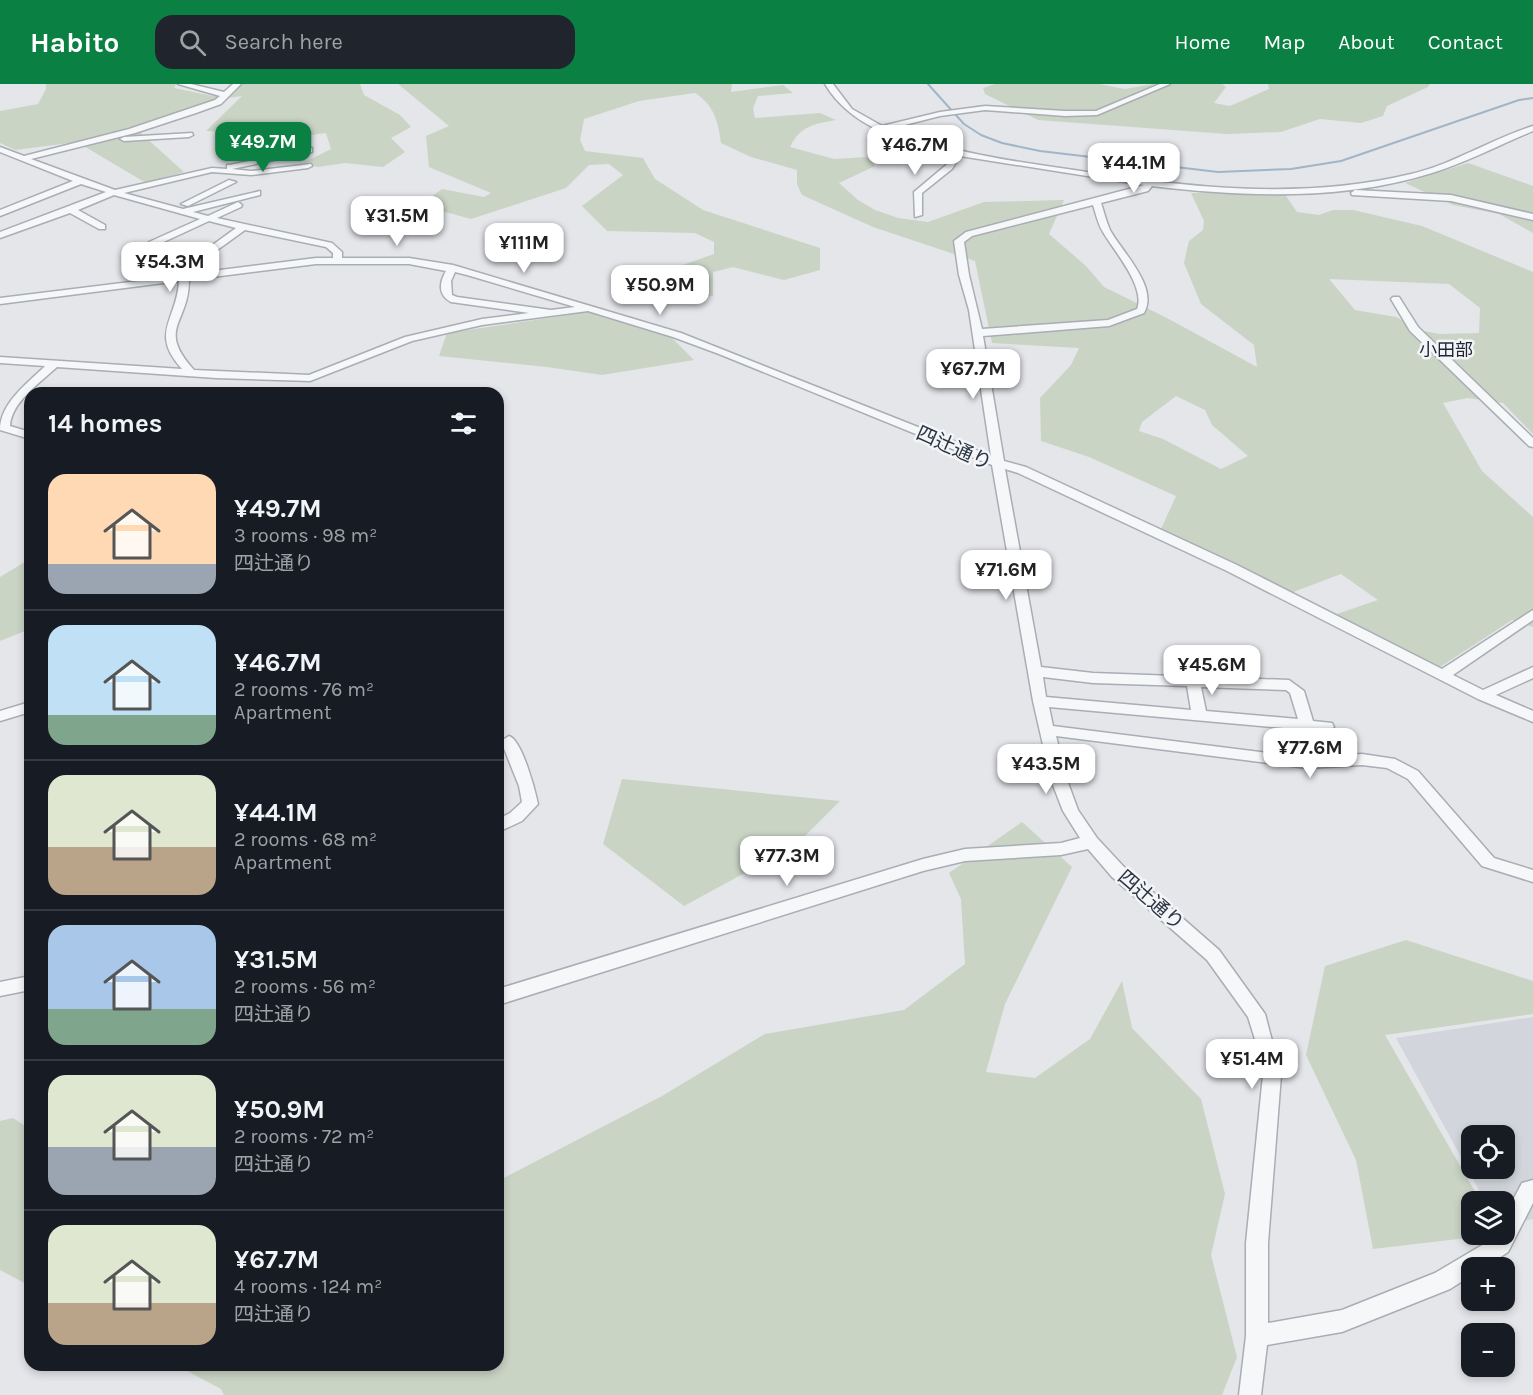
<!DOCTYPE html>
<meta charset="utf-8">
<style>
body{margin:0;font-family:Karla,"Noto Sans JP",sans-serif;background:#20242c;color:#f1f3f6;height:100vh;display:flex;flex-direction:column;font-size:22px;white-space:nowrap}
*{box-sizing:border-box;margin:0}
p{font-size:20px;color:#9ea1a6}
.icon{flex:none;width:33px;height:33px;fill:none;stroke:currentColor;stroke-width:2;stroke-linecap:round;stroke-linejoin:round}
.map{position:relative;flex:1;overflow:hidden}
.sheet{position:absolute;left:24px;top:303px;width:480px;height:984px;display:flex;flex-direction:column;background:#171b24;border-radius:18px;box-shadow:0 3px 9px #0003}
.sheet>*{flex:none}
.tools{position:absolute;left:1461px;top:1041px;display:grid;gap:12px}
.tools a{display:grid;place-items:center;width:54px;height:54px;border-radius:12px;background:#171b24;box-shadow:0 3px 9px #0003;font-size:30px}
.price{position:absolute;translate:-50% -51px;padding:0 14px;border-radius:12px;background:#fff;color:#222;font-size:20px;line-height:39px;filter:drop-shadow(0 2px 3px #0008)}
.price::after{content:'';position:absolute;left:50%;top:36px;width:18px;height:14px;margin-left:-9px;background:inherit;clip-path:polygon(0 0,100% 0,50% 100%)}
.price.on{background:#0b8043;color:#fff}
ul{padding:0;list-style:none}
li{display:flex;align-items:center;gap:18px;height:150px;padding:0 24px}
li+li{border-top:2px solid #363941}
li span{display:grid;place-items:center;flex:none;width:168px;height:120px;border-radius:18px;color:#555}
li>.icon{margin-inline-start:auto}
span .icon{width:72px;height:72px;fill:#fffc;stroke-width:1}
li b{font-size:26px}
h2{display:flex;justify-content:space-between;align-items:center;height:72px;padding:0 24px;font-size:26px}
header{display:flex;align-items:center;gap:36px;box-sizing:border-box;height:84px;padding:0 30px;background:#0b8043;color:#fff}
header strong{font-size:28px}
nav{display:flex;gap:33px;margin-inline-start:auto;font-size:21px}
.search{width:420px;height:54px;background:#20242c;display:flex;align-items:center;gap:15px;box-sizing:border-box;padding:0 21px;border-radius:18px;color:#9ea1a6;font-size:22px}
.map>svg:first-child{display:block}
.built{fill:#d2d6dc;fill-rule:evenodd}
.green{fill:#c9d4c5;fill-rule:evenodd}
.lines{fill:none;stroke-linecap:round;stroke-linejoin:round}
.stream{stroke:#a2b5c7;stroke-width:2}
.minor-casing{stroke:#a9adb4;stroke-width:3}
.minor{fill:#f6f7f9;fill-rule:evenodd}
.labels{text-anchor:middle;dominant-baseline:central;stroke-width:5;stroke-linejoin:round;paint-order:stroke}
.far-quarter-label{font-size:18px;fill:#1e2633;stroke:#f3f5f8}
.street-label{font-size:20px;fill:#2c3542;stroke:#f3f5f8}
</style>
<header>
<strong>Habito</strong>
<div class="search"><svg class="icon" aria-label="search" viewBox="0 0 24 24"><circle cx="10" cy="10" r="6"/><path d="M15 15l6 6"/></svg>Search here</div>
<nav><a>Home</a><a>Map</a><a>About</a><a>Contact</a></nav>
</header>
<div class="map">
<svg width="1533" height="1311" viewBox="0 0 1533 1311">
<rect width="100%" height="100%" fill="#e4e6ea"/>
<path class="built" d="M1533 933V1135L1505 1141 1504 1118 1485 1117 1396 954ZM1472 1052H1504V1084H1472Z"/>
<path class="green" d="M46 0H176L174 4 213 12 237 0H360L364 11 400 31 411 43 391 54 405 68 383 83 345 79 318 83 303 79 331 65 326 49 266 57 230 48 206 47 242 12 219 15 134 43 184 88 146 99 77 58 15 66 0 59V27L38 20 46 5Z
M398 0H732L731 8 783 1 793 9 758 12 753 24 755 34 820 29 836 36C814 40 800 42 790 63L834 75 867 73 875 82 839 99 858 116 875 126 898 134 928 138 984 118 1064 116 1049 150 1086 182 1104 203 1165 233 1257 283 1254 261 1201 220 1184 179 1189 157 1203 146 1204 137 1191 109H1284L1297 128 1319 131 1333 126H1353L1422 142 1533 188V350L1503 319 1468 314 1443 319 1482 387 1533 433V543L1512 536 1440 583 1331 532 1378 516 1341 490 1288 510 1161 445 1176 412 1089 373 1041 357 1040 314 1071 281 1079 264 992 259 975 177 873 143 802 111 797 100V86L751 73 721 59C718 37 714 21 695 9L639 17 584 35 580 56 585 67 643 74 655 95 703 126 820 164V186L784 196 733 183 713 188V212L697 213 674 184 714 170V158L695 149 607 147 582 122 623 91 609 80 589 81 566 104 471 135 420 121 442 105 484 113 491 109 429 83 426 52 449 42ZM1329 195 1449 200 1480 224 1479 249 1440 250 1423 247 1396 233 1355 226ZM1176 312 1205 326 1212 341 1248 372 1221 385 1163 355 1139 347 1142 338Z
M995 0H1099L1125 5 1153 0H1222L1226 3 1214 19 1230 22 1269 5 1268 0H1430L1428 3 1387 22 1383 32 1361 39 1320 35 1281 48 1227 50 1038 36 985 10 983 4Z
M1468 79 1533 102V149L1499 130 1453 121 1405 99Z
M595 227 667 249 694 276 602 291 547 283 439 272 447 249Z
M30 475V545L0 557V493Z
M622 695 840 717 796 761 684 822 603 760Z
M1022 738 1072 783 1005 920 986 988 1035 994 1090 955 1122 897 1132 944 1201 1015 1225 1110 1211 1171 1237 1273 1222 1311H224L221 1305 176 1281H498V1097L662 1012 765 950 904 926 965 880 961 815 949 789Z
M1406 856 1533 897V930L1385 951 1474 1106 1479 1117 1472 1118V1150L1492 1151 1373 1165 1356 1076 1306 971 1325 882Z
M13 1034 30 1045V1202L0 1186V1037Z"/>
<g class="lines">
<path class="stream" d="M928 0 964 40 981 51 1002 59 1040 67 1218 88 1291 85 1341 77 1519 16 1533 14"/>
<defs>
<path id="minor" d="M178 0H191L224 8 233 0H241L221 20 196 29 135 49 31 75 115 106 212 84 227 85V81H230L312 64V68L232 85 251 87 311 80 312 82 308 84 251 91 212 88 124 109 183 125 260 107V111L193 128 208 132 238 118 242 121 241 123 217 134 332 159 342 168V174H409L453 181 681 249 991 372 969 226 959 191 954 157 966 148 1144 101 960 72 952 85 922 109V131L915 133 914 108 957 72C909 59 852 46 825 0H833L852 25 882 42 940 28 985 22 1065 27H1096L1160 0H1170L1097 31 1065 32 985 26 940 32 889 45C948 68 1010 77 1074 86 1185 103 1299 117 1411 90 1454 80 1491 55 1533 42V47C1499 61 1467 78 1432 89 1342 117 1244 113 1152 102L1148 107 1101 119C1104 128 1106 137 1110 146 1122 168 1159 203 1144 229L1109 242 983 252 1004 377 1026 383 1237 481 1442 585 1533 526V536L1453 591 1483 606 1533 583V594L1496 611 1533 627V638L1478 615 1227 487 1018 389 1005 385 1041 583 1093 589 1289 596 1304 607 1313 637 1332 639 1334 643 1327 648 1049 623 1053 642 1307 674 1362 670 1395 675 1418 687 1494 774 1533 786V798L1482 782 1408 695 1387 684 1362 681 1307 684 1056 652 1067 696 1078 726 1097 754 1124 783 1219 866 1265 930 1281 991 1268 1159V1239L1342 1226 1435 1189 1494 1154 1495 1150H1504V1133L1522 1099 1533 1096V1119L1508 1168 1484 1184H1472V1191L1450 1205 1342 1248 1267 1261 1261 1311H1239L1246 1252V1159L1263 991 1254 952 1248 933 1207 876 1112 793 1088 765 1061 771 965 777 923 787 498 921V905L923 775 965 765 1061 759 1080 754 1063 727 1051 696 1033 617 992 381 719 270 673 253 588 227 482 241 412 257 310 297 216 294 57 283C41 298 11 318 10 342L30 348V355L0 346C0 319 27 300 45 282L0 279V273L182 285C149 249 177 236 179 197L0 220V214L179 192 185 181 236 144 209 137 155 162H149V158L200 135 114 111 78 126 105 141V145H99L70 129 0 154V148L106 108 81 100 0 132V126L73 97 0 68V63L24 72 129 45 215 16 220 12ZM1093 121C1096 130 1098 140 1103 148 1114 167 1146 203 1137 225L1108 236 982 245 969 191 964 158 972 152ZM245 146 326 163 333 169V174H316L188 190 191 185ZM316 180H409L446 187C439 199 438 211 451 218L529 229 482 235 405 253 309 291 194 286C156 244 189 240 189 196ZM455 188 467 191 575 223 551 226 457 213 452 211 451 197ZM1043 593 1093 599 1187 602 1191 626 1046 613ZM1201 603 1286 606 1290 609 1298 635 1206 627Z
M192 49 193 51 189 53 124 57 120 55 124 53Z
M229 96 236 98 188 122 181 120Z
M1355 106 1451 111 1533 130V136L1451 117 1352 111 1351 109Z
M1393 213H1399L1418 243 1533 354V363L1529 362 1410 247 1391 215Z
M30 618V628L0 637V627Z
M509 652C522 656 535 706 538 720L522 737 498 748V735L510 729 522 718 519 702 501 657Z
M30 892V906L0 912V898Z"/>
</defs>
<use href="#minor" class="minor-casing"/>
<use href="#minor" class="minor"/>
</g>
<g class="labels">
<g class="far-quarter-label">
<text x="1446" y="266">小田部</text>
</g>
<g class="street-label">
<text transform="translate(954 364) rotate(24)">四辻通り</text>
<text transform="translate(1151 816) rotate(41)">四辻通り</text>
</g>
</g>
</svg>
<div class="tools">
<a><svg class="icon" aria-label="locate" viewBox="0 0 24 24"><circle cx="12" cy="12" r="6"/><path d="M12 2v4M12 18v4M2 12h4M18 12h4"/></svg></a>
<a><svg class="icon" aria-label="layers" viewBox="0 0 24 24"><path d="M12 4l9 5-9 5-9-5zM3 14l9 5 9-5"/></svg></a>
<a>+</a>
<a>−</a>
</div>
<b class="price on" style="left:263px;top:89px">¥49.7M</b>
<b class="price" style="left:915px;top:92px">¥46.7M</b>
<b class="price" style="left:1134px;top:110px">¥44.1M</b>
<b class="price" style="left:397px;top:163px">¥31.5M</b>
<b class="price" style="left:524px;top:190px">¥111M</b>
<b class="price" style="left:170px;top:209px">¥54.3M</b>
<b class="price" style="left:660px;top:232px">¥50.9M</b>
<b class="price" style="left:973px;top:316px">¥67.7M</b>
<b class="price" style="left:1006px;top:517px">¥71.6M</b>
<b class="price" style="left:1212px;top:612px">¥45.6M</b>
<b class="price" style="left:1310px;top:695px">¥77.6M</b>
<b class="price" style="left:1046px;top:711px">¥43.5M</b>
<b class="price" style="left:787px;top:803px">¥77.3M</b>
<b class="price" style="left:1252px;top:1006px">¥51.4M</b>
<section class="sheet">
<h2>14 homes<svg class="icon" aria-label="filters" viewBox="0 0 24 24"><path d="M4 7h16M4 17h16"/><circle cx="9" cy="7" r="2"/><circle cx="15" cy="17" r="2"/></svg></h2>
<ul>
<li><span style="background:linear-gradient(#ffd9b3 75%,#9aa5b1 0)"><svg class="icon" aria-label="home" viewBox="0 0 24 24"><path d="M3 11l9-7 9 7M6 9v11h12V9"/></svg></span><div><b>¥49.7M</b><p>3 rooms · 98 m²</p><p>四辻通り</p></div></li>
<li><span style="background:linear-gradient(#bfe0f5 75%,#7fa58c 0)"><svg class="icon" aria-label="home" viewBox="0 0 24 24"><path d="M3 11l9-7 9 7M6 9v11h12V9"/></svg></span><div><b>¥46.7M</b><p>2 rooms · 76 m²</p><p>Apartment</p></div></li>
<li><span style="background:linear-gradient(#dfe7d0 60%,#b9a48a 0)"><svg class="icon" aria-label="home" viewBox="0 0 24 24"><path d="M3 11l9-7 9 7M6 9v11h12V9"/></svg></span><div><b>¥44.1M</b><p>2 rooms · 68 m²</p><p>Apartment</p></div></li>
<li><span style="background:linear-gradient(#a9c7e8 70%,#7fa58c 0)"><svg class="icon" aria-label="home" viewBox="0 0 24 24"><path d="M3 11l9-7 9 7M6 9v11h12V9"/></svg></span><div><b>¥31.5M</b><p>2 rooms · 56 m²</p><p>四辻通り</p></div></li>
<li><span style="background:linear-gradient(#dfe7d0 60%,#9aa5b1 0)"><svg class="icon" aria-label="home" viewBox="0 0 24 24"><path d="M3 11l9-7 9 7M6 9v11h12V9"/></svg></span><div><b>¥50.9M</b><p>2 rooms · 72 m²</p><p>四辻通り</p></div></li>
<li><span style="background:linear-gradient(#dfe7d0 65%,#b9a48a 0)"><svg class="icon" aria-label="home" viewBox="0 0 24 24"><path d="M3 11l9-7 9 7M6 9v11h12V9"/></svg></span><div><b>¥67.7M</b><p>4 rooms · 124 m²</p><p>四辻通り</p></div></li>
</ul>
</section>
</div>
